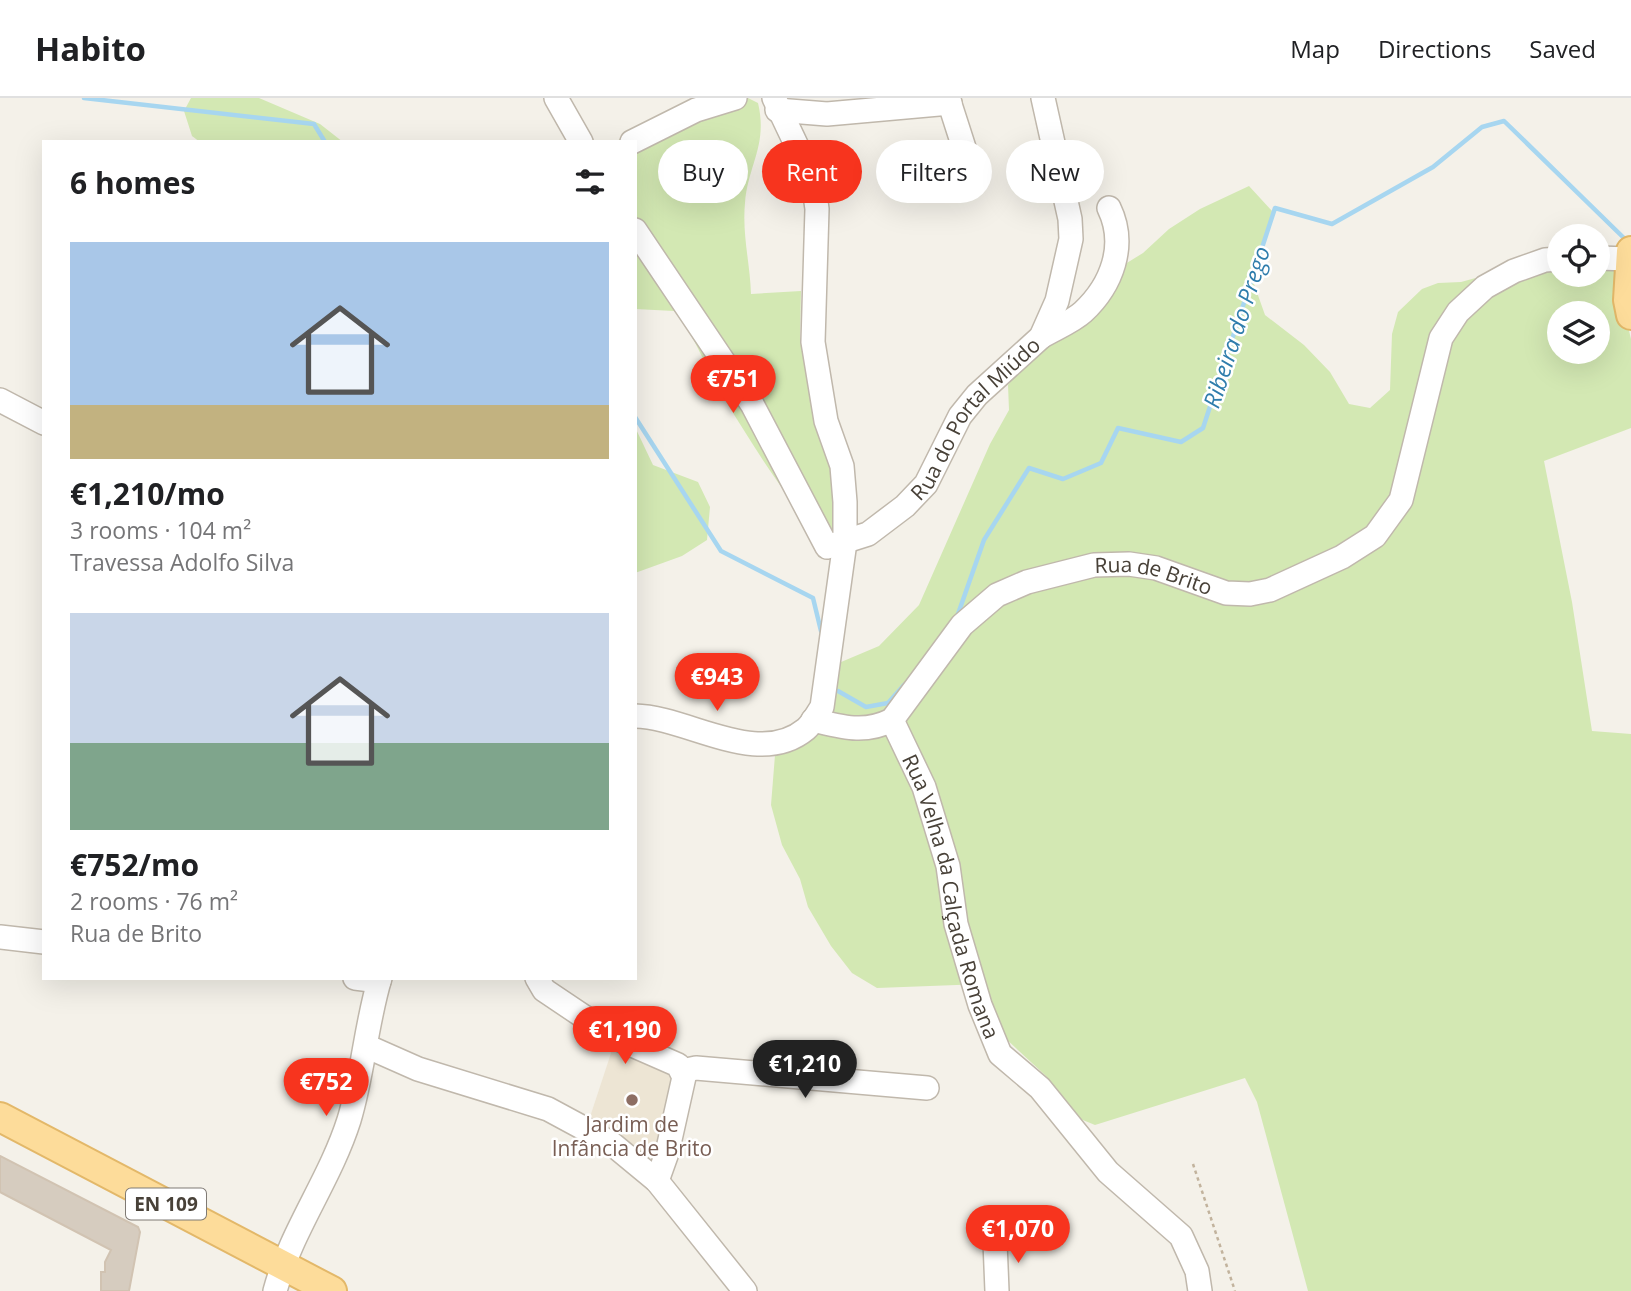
<!DOCTYPE html>
<meta charset="utf-8">
<style>
body{margin:0;font-family:"Open Sans",sans-serif;background:#f6f6f6;color:#202124;height:100vh;display:flex;flex-direction:column;font-size:26px;white-space:nowrap}
*{box-sizing:border-box;margin:0}
p{font-size:23px;color:#757577}
.icon{flex:none;width:38px;height:38px;fill:none;stroke:currentColor;stroke-width:2;stroke-linecap:round;stroke-linejoin:round}
.map{position:relative;flex:1;overflow:hidden}
.sheet{position:absolute;left:42px;top:42px;width:595px;height:840px;display:flex;flex-direction:column;background:#fff;border-radius:0px;box-shadow:0 7px 28px #0002}
.sheet>*{flex:none}
.guide{position:absolute;left:658px;top:42px;width:665px;height:63px;display:flex;gap:14px}
.tools{position:absolute;left:1547px;top:126px;display:grid;gap:14px}
.tools a{display:grid;place-items:center;width:63px;height:63px;border-radius:50%;background:#fff;box-shadow:0 7px 28px #0002;font-size:35px}
.price{position:absolute;translate:-50% -60px;padding:0 16px;border-radius:24px;background:#f7341e;color:#fff;font-size:23px;line-height:46px;filter:drop-shadow(0 2px 4px #0008)}
.price::after{content:'';position:absolute;left:50%;top:42px;width:21px;height:16px;margin-left:-10px;background:inherit;clip-path:polygon(0 0,100% 0,50% 100%)}
.price.selected{background:#222;color:#fff}
ul{padding:0;list-style:none}
li{display:grid;align-content:center;gap:14px;height:371px;padding:0 28px}
li span{display:grid;place-items:center;height:217px;border-radius:0px;color:#555}
li>.icon{margin-inline-start:auto}
span .icon{width:126px;height:126px;fill:#fffc;stroke-width:1}
li b{font-size:30px}
h2{display:flex;justify-content:space-between;align-items:center;height:84px;padding:0 28px;font-size:30px}
.tag{padding:0 24px;border-radius:32px;background:#fff;box-shadow:0 7px 28px #0002;font-size:24px;line-height:63px}
.tag.selected{background:#f7341e;color:#fff}
header{display:flex;align-items:center;gap:42px;box-sizing:border-box;height:98px;padding:0 35px;background:#fff;border-bottom:2px solid #e0e0e0}
header strong{font-size:33px}
nav{display:flex;gap:38px;margin-inline-start:auto;font-size:24px}
.map>svg:first-child{display:block}
.education{fill:#ede5d4}
.green{fill:#d3e8b3;fill-rule:evenodd}
.lines{fill:none;stroke-linecap:round;stroke-linejoin:round}
.stream{stroke:#a7d6f0;stroke-width:4.5}
.building{fill:#d6ccbf;stroke:#d1c3b2;stroke-width:2}
.minor-casing{stroke:#c0b8ac;stroke-width:26}
.major-casing{stroke:#e3b869;stroke-width:32}
.path{stroke:#c2b39d;stroke-width:2.5;stroke-dasharray:3.5 3.5;stroke-linecap:butt}
.minor{stroke:#fff;stroke-width:23}
.major{stroke:#fddc9a;stroke-width:28}
.education-dot{fill:#8d6e63;stroke:#fff;stroke-width:2.5}
.labels{text-anchor:middle;dominant-baseline:central;stroke-width:5;stroke-linejoin:round;paint-order:stroke}
.shield{fill:#fff;stroke:#7f7a74;stroke-width:2}
.shield-label{font-size:19px;font-weight:bold;fill:#484138}
.street-label{font-size:21px;fill:#484138;stroke:#fff}
.education-label{font-size:21px;fill:#785e54;stroke:#fff}
.water-label{font-size:23px;font-style:italic;fill:#2f7dac;stroke:#fff}
</style>
<header>
<strong>Habito</strong>
<nav><a>Map</a><a>Directions</a><a>Saved</a></nav>
</header>
<div class="map">
<svg width="1631" height="1193" viewBox="0 0 1631 1193">
<rect width="100%" height="100%" fill="#f4f1e9"/>
<path class="education" d="M614 946 655 963 671 977 673 983 658 1047 652 1053 639 1054 589 1022Z"/>
<path class="green" d="M191 0H259L320 26 343 44H200L192 38 184 13Z
M694 0H748L758 5C768 47 748 67 745 105 742 136 750 165 751 196L801 193 800 239 834 378 833 434 825 442C785 401 755 350 725 302 706 272 697 240 674 213L635 211V44H615Z
M1249 88 1272 113 1254 186 1265 217 1304 247 1330 274 1349 306 1370 310 1390 292 1392 236 1398 214 1422 191 1438 185 1461 184 1501 173 1559 151V177H1598V150L1615 152 1617 183 1631 241V330L1544 363 1572 504 1592 633 1631 636V1193H1308L1257 1004 1245 980 1095 1027 1073 1018 1046 978 1004 939 983 886 877 890 852 875 831 848 808 809 800 781 782 747 771 707 775 657 781 640 827 635 834 622V567L879 548 919 507 990 346 1009 312 1008 287 1033 253 1117 171 1143 155 1169 131 1200 111ZM1559 215H1598V254H1559Z
M635 329 653 367 698 384 710 409 707 442 682 458 635 475Z"/>
<g class="lines">
<path class="stream" d="M84 0 314 26 325 44
M635 319 721 453 813 500 821 533
M958 516 984 442 1029 370 1063 381 1101 365 1118 330 1181 344 1203 330 1275 110 1332 126 1433 69 1482 29 1504 23 1627 143
M838 593 866 609 888 605 904 587"/>
</g>
<path class="building" d="M0 1058 138 1129 140 1134 129 1193H101V1174H105V1164L111 1152 0 1094Z"/>
<g class="lines">
<defs>
<g id="minor">
<path d="M556 0 581 44"/>
<path d="M948 0 975 84"/>
<path d="M777 12 827 16 950 5"/>
<path d="M632 44 696 12 735 0"/>
<path id="s1" d="M635 132 752 306 827 449 868 436 905 408 926 386 960 318 977 297 1041 239 1057 203 1071 141 1070 121 1043 0"/>
<path d="M1598 160 1630 161"/>
<path d="M1041 239C1054 231 1072 224 1083 214 1112 187 1127 147 1109 110"/>
<path d="M0 302 44 325"/>
<path d="M635 618C688 619 758 671 806 631 813 625 817 616 822 609L845 444V404L842 368 826 323 813 244 817 111 813 82 774 0"/>
<path id="s2" d="M813 622C843 629 864 636 892 622L962 527 997 497 1027 484 1094 467 1129 466 1156 470 1226 495 1250 496 1270 492 1342 459 1375 438 1401 402 1441 240 1458 214 1485 189 1514 173 1545 162 1559 161"/>
<path id="s3" d="M892 622 924 689 948 768 956 826 980 907 1000 956 1040 990 1108 1074 1181 1138 1197 1173 1200 1193"/>
<path d="M0 839 44 844"/>
<path d="M355 880 379 883"/>
<path d="M537 880 544 892 614 939 678 967 684 979 667 1055 657 1083"/>
<path d="M366 948 418 971 548 1011 611 1045 657 1083 745 1193"/>
<path d="M682 973 696 970 927 990"/>
<path d="M995 1144 997 1193"/>
<path d="M275 1193C291 1133 330 1082 349 1022 363 976 366 926 380 880"/>
</g>
<path id="major" d="M1631 153 1628 202 1631 217
M0 1019 332 1193"/>
</defs>
<use href="#minor" class="minor-casing"/>
<use href="#major" class="major-casing"/>
<path class="path" d="M1193 1066 1235 1193"/>
<use href="#minor" class="minor"/>
<use href="#major" class="major"/>
</g>
<circle class="education-dot" cx="632" cy="1002" r="7"/>
<g class="labels">
<rect class="shield" x="126" y="1090.5" width="80" height="31" rx="5"/>
<g class="shield-label">
<text x="166" y="1106">EN 109</text>
</g>
<g class="street-label">
<text stroke="none"><textPath href="#s1" startOffset="574">Rua do Portal Miúdo</textPath></text>
<text stroke="none"><textPath href="#s2" startOffset="408">Rua de Brito</textPath></text>
<text stroke="none"><textPath href="#s3" startOffset="187">Rua Velha da Calçada Romana</textPath></text>
</g>
<g class="education-label">
<text x="632" y="1026">Jardim de<tspan x="632" dy="24">Infância de Brito</tspan></text>
</g>
<g class="water-label">
<text transform="translate(1236 229) rotate(-72)">Ribeira do Prego</text>
</g>
</g>
</svg>
<div class="tools">
<a><svg class="icon" aria-label="locate" viewBox="0 0 24 24"><circle cx="12" cy="12" r="6"/><path d="M12 2v4M12 18v4M2 12h4M18 12h4"/></svg></a>
<a><svg class="icon" aria-label="layers" viewBox="0 0 24 24"><path d="M12 4l9 5-9 5-9-5zM3 14l9 5 9-5"/></svg></a>
</div>
<b class="price" style="left:733px;top:317px">€751</b>
<b class="price" style="left:717px;top:615px">€943</b>
<b class="price" style="left:625px;top:968px">€1,190</b>
<b class="price selected" style="left:805px;top:1002px">€1,210</b>
<b class="price" style="left:326px;top:1020px">€752</b>
<b class="price" style="left:1018px;top:1167px">€1,070</b>
<div class="guide">
<a class="tag">Buy</a>
<a class="tag selected">Rent</a>
<a class="tag">Filters</a>
<a class="tag">New</a>
</div>
<section class="sheet">
<h2>6 homes<svg class="icon" aria-label="filters" viewBox="0 0 24 24"><path d="M4 7h16M4 17h16"/><circle cx="9" cy="7" r="2"/><circle cx="15" cy="17" r="2"/></svg></h2>
<ul>
<li><span style="background:linear-gradient(#a9c7e8 75%,#c2b280 0)"><svg class="icon" aria-label="home" viewBox="0 0 24 24"><path d="M3 11l9-7 9 7M6 9v11h12V9"/></svg></span><div><b>€1,210/mo</b><p>3 rooms · 104 m²</p><p>Travessa Adolfo Silva</p></div></li>
<li><span style="background:linear-gradient(#c9d6e8 60%,#7fa58c 0)"><svg class="icon" aria-label="home" viewBox="0 0 24 24"><path d="M3 11l9-7 9 7M6 9v11h12V9"/></svg></span><div><b>€752/mo</b><p>2 rooms · 76 m²</p><p>Rua de Brito</p></div></li>
</ul>
</section>
</div>
